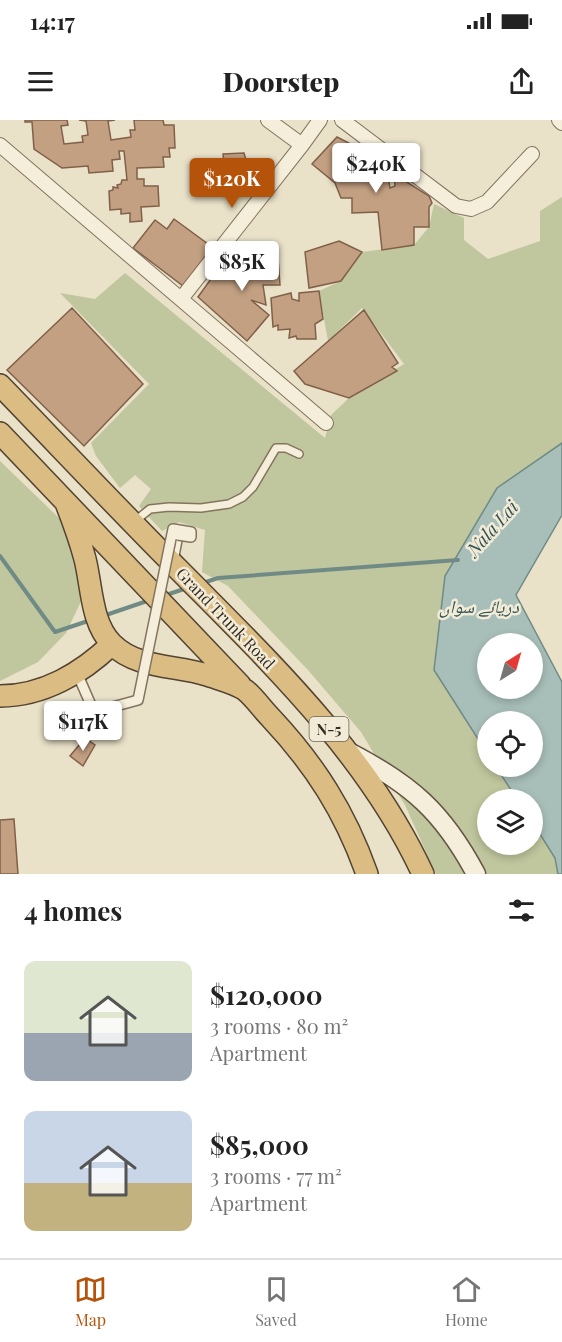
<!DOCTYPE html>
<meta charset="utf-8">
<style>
body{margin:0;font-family:"Playfair Display","Noto Naskh Arabic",serif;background:#f2f2f2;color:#222;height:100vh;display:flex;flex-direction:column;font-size:22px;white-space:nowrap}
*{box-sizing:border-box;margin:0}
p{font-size:20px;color:#767676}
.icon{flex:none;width:33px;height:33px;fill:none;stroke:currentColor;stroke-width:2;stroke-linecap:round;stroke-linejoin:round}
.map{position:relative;height:754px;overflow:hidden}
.drawer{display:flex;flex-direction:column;background:#fff;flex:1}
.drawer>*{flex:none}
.needle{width:39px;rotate:37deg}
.tools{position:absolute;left:477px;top:513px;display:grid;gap:12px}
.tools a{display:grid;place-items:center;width:66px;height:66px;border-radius:50%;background:#fff;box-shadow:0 3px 9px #0003;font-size:30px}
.price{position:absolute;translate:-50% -51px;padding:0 14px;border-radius:6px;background:#fff;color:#222;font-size:20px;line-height:39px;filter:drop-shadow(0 2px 3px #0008)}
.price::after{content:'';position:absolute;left:50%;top:36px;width:18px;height:14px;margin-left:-9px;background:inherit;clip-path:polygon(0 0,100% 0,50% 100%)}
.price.active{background:#b45309;color:#fff}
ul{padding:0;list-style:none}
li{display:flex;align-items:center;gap:18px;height:150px;padding:0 24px}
li span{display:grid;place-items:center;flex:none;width:168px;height:120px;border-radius:12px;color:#555}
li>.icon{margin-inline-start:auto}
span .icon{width:72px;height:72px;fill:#fffc;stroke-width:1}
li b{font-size:26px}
h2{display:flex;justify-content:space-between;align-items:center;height:72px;padding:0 24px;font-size:26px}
.status{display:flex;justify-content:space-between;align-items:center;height:42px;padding:0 30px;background:#fff;direction:ltr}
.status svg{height:16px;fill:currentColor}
header{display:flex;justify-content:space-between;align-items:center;height:78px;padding:0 24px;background:#fff;font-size:27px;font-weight:800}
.menu{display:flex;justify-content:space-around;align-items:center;height:84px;border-top:2px solid #e0e0e0;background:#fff;font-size:16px;color:#767676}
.menu a{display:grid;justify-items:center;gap:3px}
.menu .active{color:#b45309}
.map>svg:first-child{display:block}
.green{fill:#c0c69d}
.water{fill:#a8beb9;stroke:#708b86;stroke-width:1.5;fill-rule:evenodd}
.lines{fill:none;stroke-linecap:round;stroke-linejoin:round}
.stream{stroke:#708b86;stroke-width:4}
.building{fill:#c3a082;stroke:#806048;stroke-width:1.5}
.service-casing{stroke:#83745f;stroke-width:10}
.pedestrian-casing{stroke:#83745f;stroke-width:12}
.minor-casing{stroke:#83745f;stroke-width:16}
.secondary-casing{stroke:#655542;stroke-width:21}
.trunk-casing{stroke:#524333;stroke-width:24}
.service{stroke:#f5eeda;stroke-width:7}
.pedestrian{stroke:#f5eeda;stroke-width:9}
.minor{stroke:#f5eeda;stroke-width:14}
.secondary{stroke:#f5eeda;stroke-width:18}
.trunk{stroke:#dbbd84;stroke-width:21}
.pedestrian-bridge-casing{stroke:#83745f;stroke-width:12;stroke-linecap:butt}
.pedestrian-bridge{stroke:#f5eeda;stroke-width:9}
.labels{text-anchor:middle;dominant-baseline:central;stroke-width:5;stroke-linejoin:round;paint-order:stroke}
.shield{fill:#f2ebd7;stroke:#6e6558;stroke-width:1.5}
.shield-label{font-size:15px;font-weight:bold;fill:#352c21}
.street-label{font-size:16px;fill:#352c21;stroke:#f2ebd7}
.water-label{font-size:18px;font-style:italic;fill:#325353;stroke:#f2ebd7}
</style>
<div class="status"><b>14:17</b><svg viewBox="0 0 49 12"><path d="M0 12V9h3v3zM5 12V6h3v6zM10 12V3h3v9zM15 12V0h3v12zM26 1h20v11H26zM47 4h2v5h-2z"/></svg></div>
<header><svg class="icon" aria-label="menu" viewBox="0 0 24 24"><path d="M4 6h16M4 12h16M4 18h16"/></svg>Doorstep<svg class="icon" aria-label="share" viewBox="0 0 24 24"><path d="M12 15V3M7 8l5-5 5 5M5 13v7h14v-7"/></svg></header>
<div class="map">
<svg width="562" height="754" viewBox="0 0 562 754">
<rect width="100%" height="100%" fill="#e9e1c8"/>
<path class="green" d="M562 77V329L455 445 487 617 488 646 508 647 531 679 488 680V724H532L533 681 562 754H436L405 685 361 612 308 550 228 466 202 452 205 410 179 402 162 411 139 386 151 369 135 355 120 368 96 336 91 323 149 264 60 173 95 179 125 153 325 318 331 295 349 278 404 244 362 188 328 221 319 171 341 161 362 132 414 125 429 107 434 84 464 98V120L488 139 540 121V91Z
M0 341 61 400 74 425 83 477 66 513 38 542 0 561Z"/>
<path class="water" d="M562 323V395L516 475 562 562V754H558L555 738 533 703 532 680 517 679 496 647 532 646V602H488L487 633 434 550 445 456 497 368ZM488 524H532V568H488Z"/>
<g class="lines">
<path class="stream" d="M0 436 55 512 91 500
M203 463 218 458 458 440
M166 475 187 468
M103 496 150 480"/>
</g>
<path class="building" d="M25 0H67L68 5 61 6 64 24 83 22 82 16 88 15 86 1 79 0H115L108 1 111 20 131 17 130 10H135L134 0H163L164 5H174L175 28H169L170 37H163L164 47 137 48V59H144V66H158L159 86 141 87 142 101 130 102V93L121 94V89L110 90 109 71 113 70V67L118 68 117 65 121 64 122 60H127L124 31H119L120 39 112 40 113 51 89 53 88 46 62 48 34 29 32 2H25Z
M337 17 364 31 356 39 370 37 371 53 387 49 390 68 395 66 394 54 429 76 432 83 429 87V107H414V125L382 130 378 92 352 93V78H341L335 63 312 44Z
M244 33 246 40H254L255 60 247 61 248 71 228 73 227 63H220L218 45 224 43 223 34Z
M174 99 212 127 183 166 133 128 155 100 167 109Z
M339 121 362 132 341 161 309 168 305 132Z
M274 134 275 138H278L280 165H263L266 185 251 180 269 195 247 221 198 177 216 152 230 159 226 147 233 138Z
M319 171 323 199 315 204 316 219H297L296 216 289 218 290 209 278 210V205L273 207 271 178 291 173 292 179 299 181V173Z
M72 188 143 264 84 326 7 250Z
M364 190 398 243 392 247 397 251 349 278 305 264 294 251Z
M85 618 95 625 83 646 70 636Z
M14 699 18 754H0V700Z"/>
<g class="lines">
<defs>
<path id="service" d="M135 401 150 389 169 387 201 388 229 384 243 377 253 367 276 328H286L299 334"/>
<path id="pedestrian" d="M173 441 178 415
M77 553 94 592"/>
<path id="minor" d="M342 0 456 86 471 89 487 82 532 34
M559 0 562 3
M0 25 326 303
M302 25 320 0
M181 179 302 25 268 0"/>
<path id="secondary" d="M349 632C411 664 443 692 476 754"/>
<path id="trunk" d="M0 265C60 327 119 390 180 451 271 543 368 635 423 754
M0 313 240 565
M66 383C73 401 80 420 85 439 92 467 91 503 112 524 137 549 176 545 207 555 218 559 235 563 245 570 254 577 262 589 270 597 315 645 345 692 367 754
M0 576C43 576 82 553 112 524"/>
</defs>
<use href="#service" class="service-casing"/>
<use href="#pedestrian" class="pedestrian-casing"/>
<use href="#minor" class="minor-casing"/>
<use href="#secondary" class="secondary-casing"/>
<use href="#trunk" class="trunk-casing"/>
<use href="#service" class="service"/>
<use href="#pedestrian" class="pedestrian"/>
<use href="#minor" class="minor"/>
<use href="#secondary" class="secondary"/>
<use href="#trunk" class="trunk"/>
<defs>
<path id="pedestrian-bridge" d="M94 592 138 580 173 409 191 412V417L178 415"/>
</defs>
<use href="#pedestrian-bridge" class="pedestrian-bridge-casing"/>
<use href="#pedestrian-bridge" class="pedestrian-bridge"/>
</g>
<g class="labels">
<rect class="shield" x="309.5" y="597" width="39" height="24" rx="4.5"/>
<g class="shield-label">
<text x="329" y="609">N-5</text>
</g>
<g class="street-label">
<text transform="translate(226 498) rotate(46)">Grand Trunk Road</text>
</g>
<g class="water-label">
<text transform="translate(492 408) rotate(-48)">Nala Lai</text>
<text x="479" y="486">دریائے سواں</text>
</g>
</g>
</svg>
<div class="tools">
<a><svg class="needle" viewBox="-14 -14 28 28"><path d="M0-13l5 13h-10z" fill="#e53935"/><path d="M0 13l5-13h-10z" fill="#767676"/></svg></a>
<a><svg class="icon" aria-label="locate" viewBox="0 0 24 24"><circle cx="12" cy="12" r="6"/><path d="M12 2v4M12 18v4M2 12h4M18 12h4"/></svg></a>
<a><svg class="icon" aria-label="layers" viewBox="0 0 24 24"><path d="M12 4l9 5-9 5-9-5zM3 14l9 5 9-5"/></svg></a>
</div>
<b class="price" style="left:376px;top:74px">$240K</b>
<b class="price active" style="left:232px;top:89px">$120K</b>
<b class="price" style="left:242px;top:172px">$85K</b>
<b class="price" style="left:83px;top:632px">$117K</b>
</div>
<section class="drawer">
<h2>4 homes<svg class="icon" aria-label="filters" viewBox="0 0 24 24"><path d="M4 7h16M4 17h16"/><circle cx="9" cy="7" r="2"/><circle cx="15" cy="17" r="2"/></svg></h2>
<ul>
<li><span style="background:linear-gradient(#dfe7d0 60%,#9aa5b1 0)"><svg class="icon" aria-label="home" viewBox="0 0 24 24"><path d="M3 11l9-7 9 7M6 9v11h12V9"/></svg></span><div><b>$120,000</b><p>3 rooms · 80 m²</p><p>Apartment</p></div></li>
<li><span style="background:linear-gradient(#c9d6e8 60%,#c2b280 0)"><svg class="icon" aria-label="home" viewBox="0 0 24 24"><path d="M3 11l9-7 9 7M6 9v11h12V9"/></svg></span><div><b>$85,000</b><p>3 rooms · 77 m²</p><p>Apartment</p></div></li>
</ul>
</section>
<nav class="menu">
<a class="active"><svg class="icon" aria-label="map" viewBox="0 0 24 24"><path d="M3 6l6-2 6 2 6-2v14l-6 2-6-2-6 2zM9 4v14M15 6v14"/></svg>Map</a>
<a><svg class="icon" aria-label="saved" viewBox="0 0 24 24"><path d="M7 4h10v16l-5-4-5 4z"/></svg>Saved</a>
<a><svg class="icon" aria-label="home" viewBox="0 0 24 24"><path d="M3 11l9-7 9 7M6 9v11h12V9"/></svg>Home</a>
</nav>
